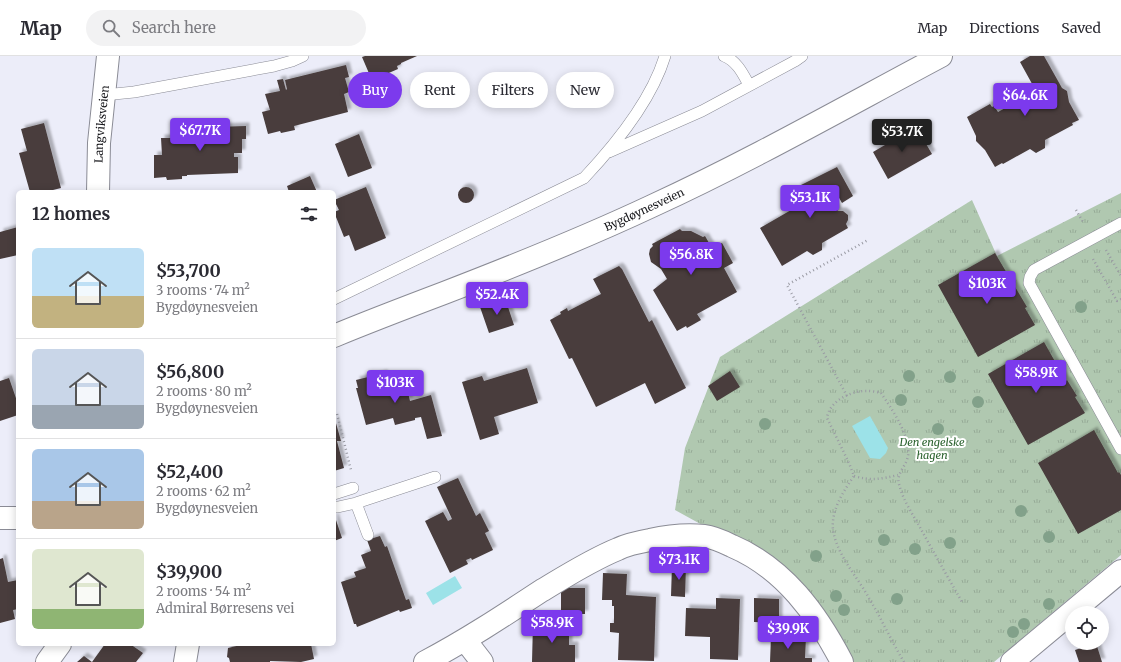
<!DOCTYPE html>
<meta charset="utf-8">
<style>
body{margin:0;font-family:Merriweather,serif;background:#f2f2f3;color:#2b2b33;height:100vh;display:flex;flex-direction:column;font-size:15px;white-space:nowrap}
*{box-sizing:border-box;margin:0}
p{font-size:13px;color:#7c7c81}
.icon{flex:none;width:22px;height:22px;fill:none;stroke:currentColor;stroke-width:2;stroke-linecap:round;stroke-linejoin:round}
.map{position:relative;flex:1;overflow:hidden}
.drawer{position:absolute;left:16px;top:134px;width:320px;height:456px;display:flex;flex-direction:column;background:#fff;border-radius:6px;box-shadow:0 2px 10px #0003}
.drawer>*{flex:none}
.guide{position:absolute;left:348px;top:16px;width:380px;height:36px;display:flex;gap:8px}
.fabs{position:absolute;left:1065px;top:550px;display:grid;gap:8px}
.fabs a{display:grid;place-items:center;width:44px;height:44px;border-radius:50%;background:#fff;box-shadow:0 2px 10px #0003;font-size:20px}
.price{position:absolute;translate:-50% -34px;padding:0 9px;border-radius:4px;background:#7c3aed;color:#fff;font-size:13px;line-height:26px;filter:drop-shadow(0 1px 2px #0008)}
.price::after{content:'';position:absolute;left:50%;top:24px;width:12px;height:9px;margin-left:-6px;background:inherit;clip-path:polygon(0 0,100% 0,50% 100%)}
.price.current{background:#222;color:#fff}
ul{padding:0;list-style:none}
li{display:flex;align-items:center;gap:12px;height:100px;padding:0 16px}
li+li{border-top:1px solid #e1e1e2}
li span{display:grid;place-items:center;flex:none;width:112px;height:80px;border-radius:6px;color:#555}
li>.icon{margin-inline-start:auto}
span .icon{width:48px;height:48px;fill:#fffc;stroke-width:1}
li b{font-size:17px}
h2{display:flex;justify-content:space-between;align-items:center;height:48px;padding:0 16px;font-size:17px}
.tag{padding:0 14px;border-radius:18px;background:#fff;box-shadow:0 2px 10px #0003;font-size:14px;line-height:36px}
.tag.current{background:#7c3aed;color:#fff}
header{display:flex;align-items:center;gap:24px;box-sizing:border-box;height:56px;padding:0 20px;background:#fff;border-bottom:1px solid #e1e1e2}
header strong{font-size:19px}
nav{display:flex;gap:22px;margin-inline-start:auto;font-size:14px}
.search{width:280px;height:36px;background:#f2f2f3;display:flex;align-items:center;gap:10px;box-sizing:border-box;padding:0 14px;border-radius:22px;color:#7c7c81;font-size:15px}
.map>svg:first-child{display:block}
.park{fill:url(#park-tufts)}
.water{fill:#9ce2e8}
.building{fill:#483d3c;filter:url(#shadow)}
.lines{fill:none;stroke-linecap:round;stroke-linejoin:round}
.service-casing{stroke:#8a8b95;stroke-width:12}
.minor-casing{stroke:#8a8b95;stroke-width:24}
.tertiary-casing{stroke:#8a8b95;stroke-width:24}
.path{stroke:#999aa3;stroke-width:2.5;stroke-dasharray:1 3;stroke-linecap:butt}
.service{stroke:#fff;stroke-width:11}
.minor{stroke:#fff;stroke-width:22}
.tertiary{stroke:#fff;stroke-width:22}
.tree{fill:#82a18a}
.labels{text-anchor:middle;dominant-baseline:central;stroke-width:4;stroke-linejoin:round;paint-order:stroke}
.street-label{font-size:11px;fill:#151519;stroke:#fff}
.park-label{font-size:11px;font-style:italic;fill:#2c632f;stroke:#fff}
</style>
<header>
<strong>Map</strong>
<div class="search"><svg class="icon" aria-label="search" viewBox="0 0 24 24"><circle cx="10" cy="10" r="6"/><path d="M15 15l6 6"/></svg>Search here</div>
<nav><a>Map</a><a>Directions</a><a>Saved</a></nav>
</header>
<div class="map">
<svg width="1121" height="606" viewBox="0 0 1121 606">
<defs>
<pattern id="park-tufts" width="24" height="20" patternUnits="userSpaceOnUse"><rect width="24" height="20" fill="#b0c8b0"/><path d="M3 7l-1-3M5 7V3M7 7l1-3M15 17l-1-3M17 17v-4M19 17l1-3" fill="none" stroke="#96ab97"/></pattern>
<filter id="shadow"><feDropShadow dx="3.5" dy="-3.5" stdDeviation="1" flood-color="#0004"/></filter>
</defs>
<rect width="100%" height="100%" fill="#ecedf9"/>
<path class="park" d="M1121 137V499L994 606H846L786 515 675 454 685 392 720 301 972 144 997 200Z"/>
<path class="water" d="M870 360 888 392 886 397 880 403 870 402 852 370Z
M455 520 462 532 433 549 426 537Z"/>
<path class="building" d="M365 0H417L401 7V8L397 10 398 13 384 19 383 17 371 22 362 1Z
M1030 0H1044L1062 32 1067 35 1069 46 1079 64 1072 67 1073 69 1045 84V92L1036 97 1030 93 1003 108 1002 107 995 111 985 94 976 85V80L967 61 990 48 992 51 994 50 998 56 1016 46 1020 40 1028 39 1036 35 1020 6Z
M346 9 349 21 345 22 349 36 344 38 348 56 294 70 295 74 281 77 280 75 268 78 262 56 270 54 265 38 280 35 277 24 283 23 286 34 287 33 285 24Z
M44 67 61 132 45 136H30L19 97 27 95 21 73Z
M246 70V83H242V97H234V101H238V117L187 119V120H182V123L167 124 166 121 154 122V99H162L161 82H175V72L181 71V82H183V72Z
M916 71 932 98 888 123 873 96Z
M359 78 372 112 348 121 335 88Z
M837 111 853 140 842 147 838 140 832 144 838 155H843L848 159V164L846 168 848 172 822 187V194L813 199 807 195 782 210 760 172 805 146 797 131Z
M310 120 317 136H289L287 130Z
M366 131 386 182 355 195 349 179 344 181 334 156 339 154 334 144Z
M458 139a8 8 0 1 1 16 0a8 8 0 1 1-16 0Z
M18 171V199L0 203V176Z
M680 173 682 175H691L703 181 705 180 712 192 722 187 733 207 724 212 737 236 697 258 701 264 687 272 686 270 677 275 653 234 667 223 661 213 651 206 649 198 650 193 653 190 652 188Z
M995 197 1027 251 1025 252 1035 269 978 301 938 229Z
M619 210 622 213 649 266 652 264 686 332 655 348 645 327 596 351 572 302 569 303 550 264 561 258 560 256 567 252 568 255 601 238 593 223Z
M505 242 514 269 489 277 480 251Z
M1044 286 1066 325 1067 324 1077 340 1075 341 1085 357 1028 389 988 318Z
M527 312 538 347 494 361 499 378 480 384 462 326 482 320 484 325Z
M730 315 740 331 717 345 708 330Z
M384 317 386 325 404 320 410 345 431 339 442 380 427 383 421 361 415 362V364L395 369 393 362 366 369 356 332H358L356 324Z
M9 322 18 348V359L0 365V325Z
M334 360 341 385H337L344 412 334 415Z
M1094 374 1118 417 1119 416 1121 419V454L1078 478 1038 407Z
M458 422 476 460 480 457 489 475 485 477 493 494 472 504 471 502 466 504 468 508 450 517 425 465 443 456 448 465 452 463 437 431Z
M334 461H335L342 482 334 485Z
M380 480 385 491 387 490 406 544 409 543 412 552 400 556 399 554 357 571 356 568H354L341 526 356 521 354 516 366 512 361 499 371 495 367 484Z
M3 502 8 526 18 524V553L13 554 15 563 0 567V503Z
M672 509H686L685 541 671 540Z
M603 517 627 518 626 539 656 541 654 605 618 604 619 577 610 576V567H614V550H612V544H602Z
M561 532H585V558H561Z
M716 542 740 543 738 604 710 603V581L685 580 686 552 716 553Z
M754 542 779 543V567L754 566Z
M533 567 569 568V589H575V606H532Z
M771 580 806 581 805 602H812V606H770Z
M1096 587 1102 606H1079L1075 594Z
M105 588H130L143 597 136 606H77L84 600 92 606Z
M245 588H311L314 603 301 606 270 605V606H230L229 602 227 601 228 592Z"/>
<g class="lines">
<defs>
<path id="service" d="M724 0C737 5 743 18 749 29
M104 39 134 36 274 10 292 5 303 0
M609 96 702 55 795 5 802 0
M1121 167 1034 214 1030 221 1029 227 1121 393
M334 243 584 122C615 89 652 43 665 0
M334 438 353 432
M356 447 368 479
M334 451H338L356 447 435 421"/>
<path id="minor" d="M0 462H18
M465 584 482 606
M47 606 60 588
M185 606 188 588
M425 606C465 585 503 560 541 535 566 520 591 504 618 493 628 488 639 486 650 484 668 480 686 478 704 480 713 481 724 486 732 490 784 512 817 558 842 606
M1012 606 1121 515"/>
<g id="tertiary">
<path id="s1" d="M98 136 99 87 108 0"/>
<path id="s2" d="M334 280C370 265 407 251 444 237 514 210 584 182 652 150 750 105 845 51 941 0"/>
</g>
</defs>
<use href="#service" class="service-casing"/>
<use href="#minor" class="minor-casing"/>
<use href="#tertiary" class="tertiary-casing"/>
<path class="path" d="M1076 154 1083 166
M1106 194 1121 220
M1093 203 1117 245 1121 243
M847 340 787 229 868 184
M337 358 351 414
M854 420C871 425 881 423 898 419
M904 606C892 586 882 564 870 544 858 521 837 500 833 474 831 454 843 436 854 420L849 407 827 362C829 345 852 334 868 335 872 335 877 336 881 337 892 353 911 381 908 400 906 411 896 417 899 428 903 445 914 460 922 475 935 499 949 523 962 546"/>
<use href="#service" class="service"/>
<use href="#minor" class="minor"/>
<use href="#tertiary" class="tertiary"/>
</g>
<g class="tree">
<circle cx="1081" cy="251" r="6"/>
<circle cx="909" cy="320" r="6"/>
<circle cx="950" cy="321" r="6"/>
<circle cx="901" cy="344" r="6"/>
<circle cx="978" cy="346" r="6"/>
<circle cx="765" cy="368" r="6"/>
<circle cx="938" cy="373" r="6"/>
<circle cx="1021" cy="455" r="6"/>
<circle cx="1049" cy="481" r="6"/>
<circle cx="884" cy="484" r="6"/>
<circle cx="950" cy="487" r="6"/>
<circle cx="915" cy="493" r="6"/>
<circle cx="816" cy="500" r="6"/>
<circle cx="836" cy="540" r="6"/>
<circle cx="897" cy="543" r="6"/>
<circle cx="1049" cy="548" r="6"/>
<circle cx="844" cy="554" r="6"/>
<circle cx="1024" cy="568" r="6"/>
<circle cx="1013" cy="576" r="6"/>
</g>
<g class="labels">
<g class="street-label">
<text stroke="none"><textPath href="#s1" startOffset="68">Langviksveien</textPath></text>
<text stroke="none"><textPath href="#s2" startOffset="335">Bygdøynesveien</textPath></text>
</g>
<g class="park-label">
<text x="932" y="386">Den engelske<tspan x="932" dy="13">hagen</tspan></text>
</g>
</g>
</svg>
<div class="fabs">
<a><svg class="icon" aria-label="locate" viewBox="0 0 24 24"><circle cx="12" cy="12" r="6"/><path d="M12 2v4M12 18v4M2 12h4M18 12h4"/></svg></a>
</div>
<b class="price" style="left:1025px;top:61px">$64.6K</b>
<b class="price" style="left:200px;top:96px">$67.7K</b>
<b class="price current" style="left:902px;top:97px">$53.7K</b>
<b class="price" style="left:810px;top:163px">$53.1K</b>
<b class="price" style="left:691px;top:220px">$56.8K</b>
<b class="price" style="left:987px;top:249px">$103K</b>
<b class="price" style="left:497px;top:260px">$52.4K</b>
<b class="price" style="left:1036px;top:338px">$58.9K</b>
<b class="price" style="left:395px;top:348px">$103K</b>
<b class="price" style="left:679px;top:525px">$73.1K</b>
<b class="price" style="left:552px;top:588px">$58.9K</b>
<b class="price" style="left:788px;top:594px">$39.9K</b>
<div class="guide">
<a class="tag current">Buy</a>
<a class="tag">Rent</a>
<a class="tag">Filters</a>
<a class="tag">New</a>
</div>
<section class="drawer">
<h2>12 homes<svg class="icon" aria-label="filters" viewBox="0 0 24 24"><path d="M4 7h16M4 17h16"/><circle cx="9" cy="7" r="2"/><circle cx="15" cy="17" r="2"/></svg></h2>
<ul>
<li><span style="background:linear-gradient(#bfe0f5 60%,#c2b280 0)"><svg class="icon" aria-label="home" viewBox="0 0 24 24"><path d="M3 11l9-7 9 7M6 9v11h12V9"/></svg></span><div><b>$53,700</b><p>3 rooms · 74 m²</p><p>Bygdøynesveien</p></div></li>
<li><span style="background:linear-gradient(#c9d6e8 70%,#9aa5b1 0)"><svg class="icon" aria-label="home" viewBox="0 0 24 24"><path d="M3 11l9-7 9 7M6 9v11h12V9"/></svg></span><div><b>$56,800</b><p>2 rooms · 80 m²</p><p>Bygdøynesveien</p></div></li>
<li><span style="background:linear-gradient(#a9c7e8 65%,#b9a48a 0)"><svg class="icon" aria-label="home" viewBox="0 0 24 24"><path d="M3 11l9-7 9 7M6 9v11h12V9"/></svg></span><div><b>$52,400</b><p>2 rooms · 62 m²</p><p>Bygdøynesveien</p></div></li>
<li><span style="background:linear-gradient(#dfe7d0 75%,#8fb573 0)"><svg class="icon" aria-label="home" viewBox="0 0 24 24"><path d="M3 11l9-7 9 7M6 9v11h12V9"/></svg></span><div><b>$39,900</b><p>2 rooms · 54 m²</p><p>Admiral Børresens vei</p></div></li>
</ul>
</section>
</div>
